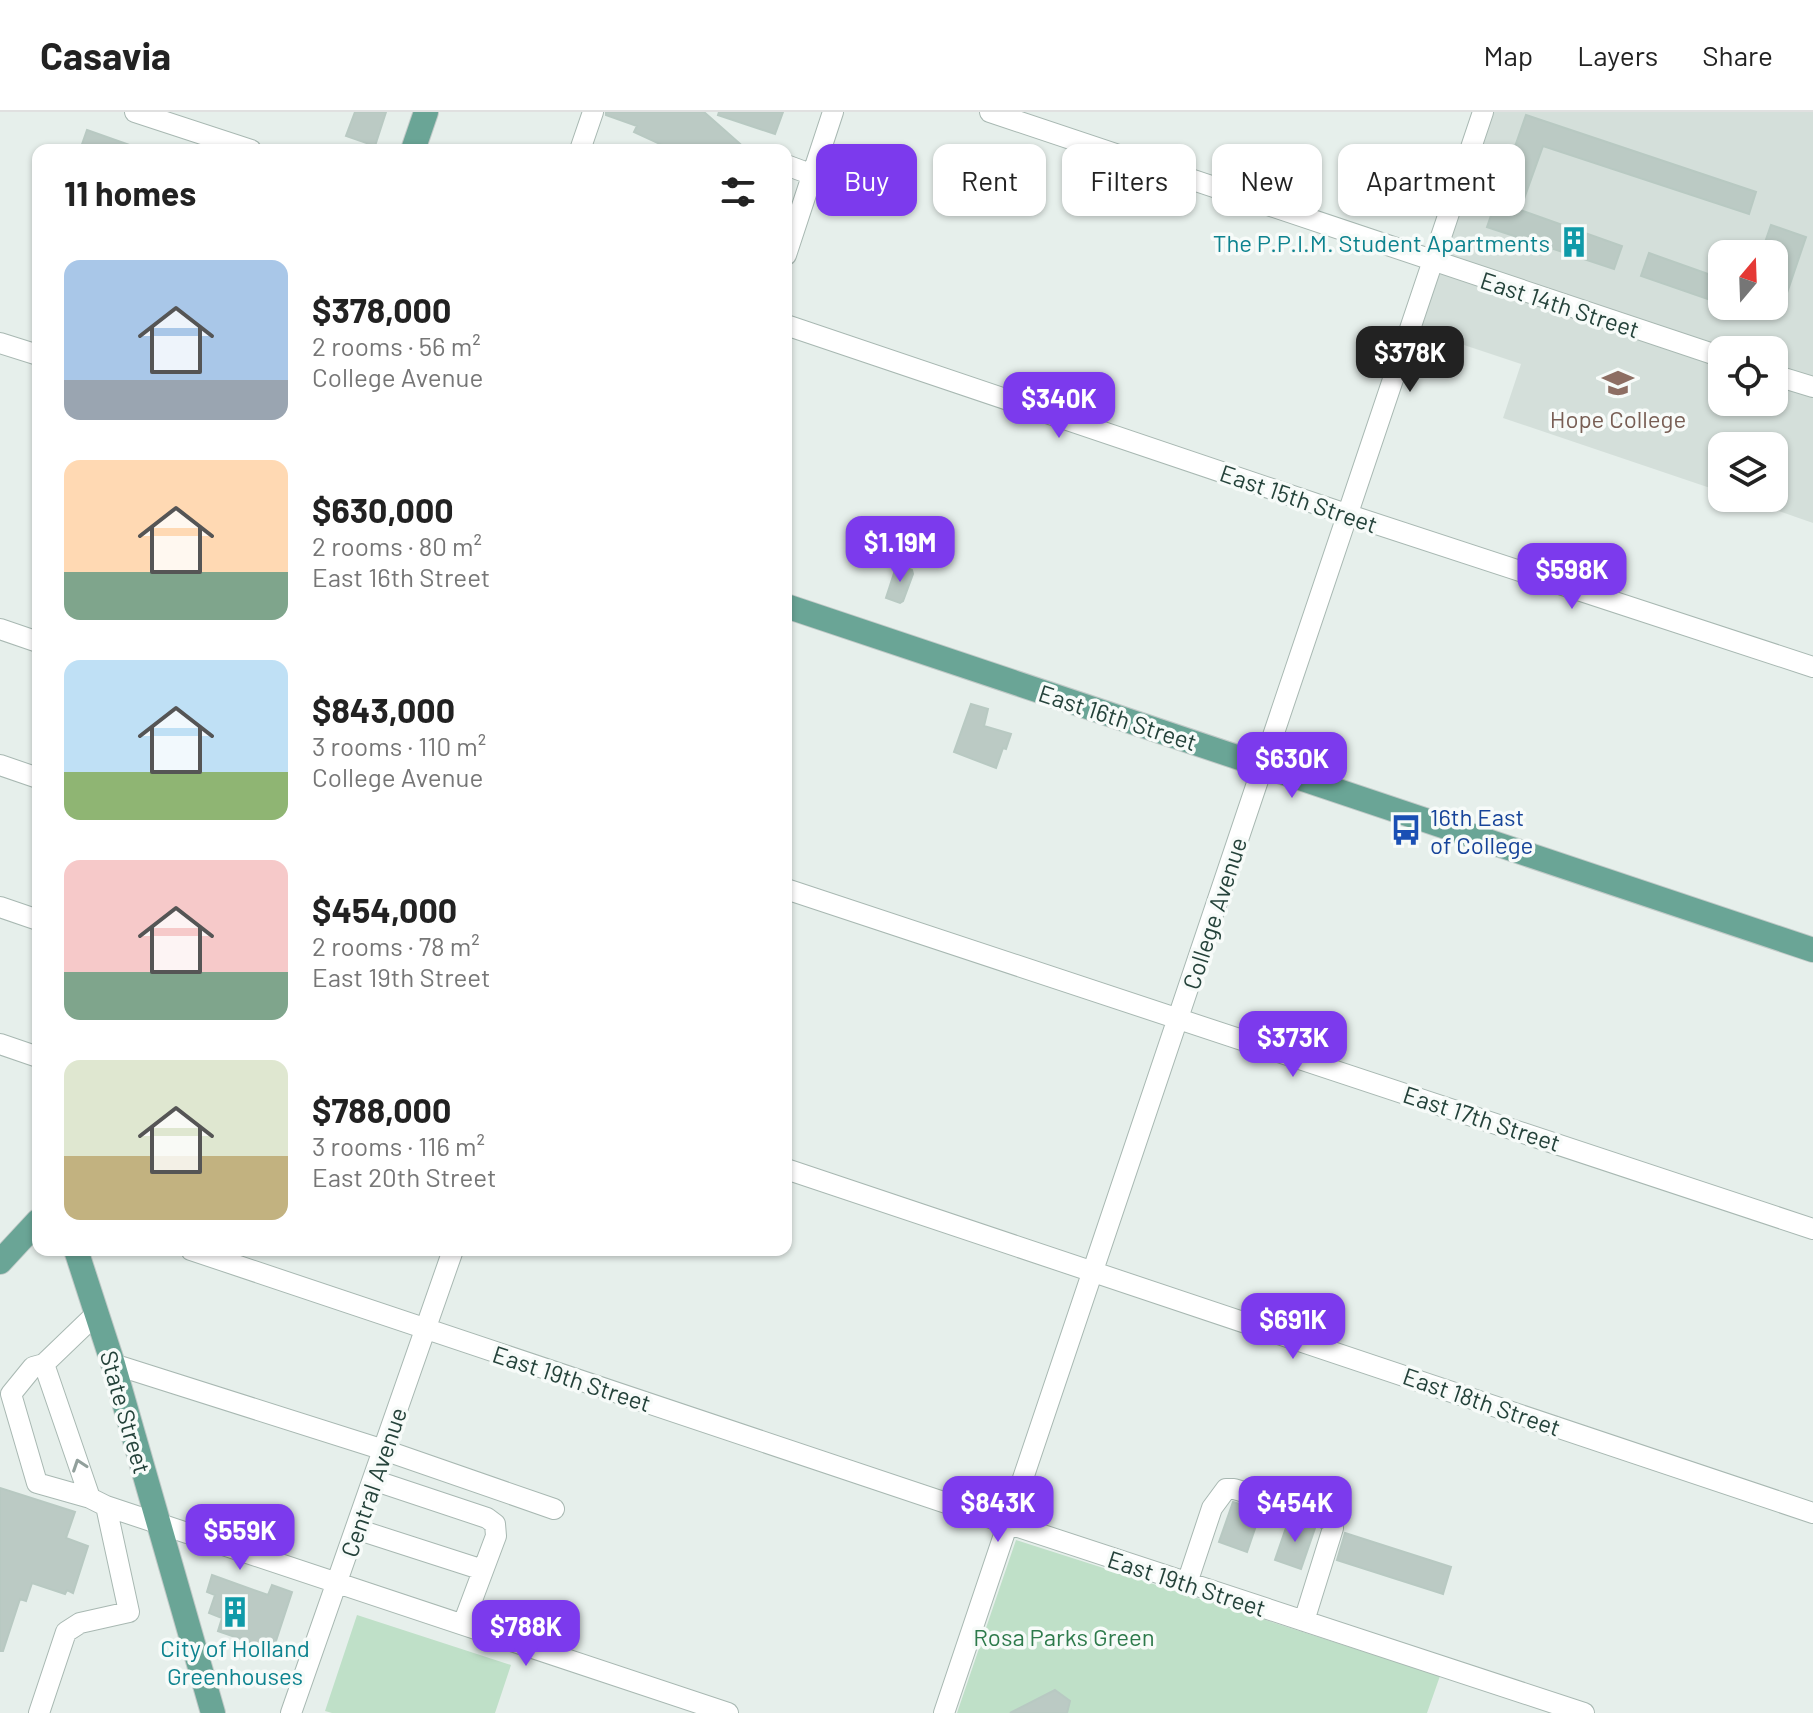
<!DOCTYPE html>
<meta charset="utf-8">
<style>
body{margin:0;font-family:Barlow,sans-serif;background:#f6f6f6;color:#222;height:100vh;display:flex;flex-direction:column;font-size:30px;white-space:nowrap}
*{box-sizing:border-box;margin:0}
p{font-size:26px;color:#767676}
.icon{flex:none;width:44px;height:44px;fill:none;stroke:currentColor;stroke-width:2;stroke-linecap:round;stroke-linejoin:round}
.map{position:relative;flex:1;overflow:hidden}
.sheet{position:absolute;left:32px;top:32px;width:760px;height:1112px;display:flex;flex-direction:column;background:#fff;border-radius:16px;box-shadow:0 2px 6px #0004}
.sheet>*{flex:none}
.guide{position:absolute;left:816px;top:32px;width:760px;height:72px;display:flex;gap:16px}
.needle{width:52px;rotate:19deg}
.tools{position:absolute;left:1708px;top:128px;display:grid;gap:16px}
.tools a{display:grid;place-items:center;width:80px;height:80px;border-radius:16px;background:#fff;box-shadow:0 2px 6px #0004;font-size:40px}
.price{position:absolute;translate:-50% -68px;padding:0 18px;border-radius:16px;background:#7c3aed;color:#fff;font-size:26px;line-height:52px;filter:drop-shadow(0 2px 4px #0008)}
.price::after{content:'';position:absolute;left:50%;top:48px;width:24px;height:18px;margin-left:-12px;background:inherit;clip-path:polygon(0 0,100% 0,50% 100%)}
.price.on{background:#222;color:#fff}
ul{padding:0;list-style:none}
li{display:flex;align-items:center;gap:24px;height:200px;padding:0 32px}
li span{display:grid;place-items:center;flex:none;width:224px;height:160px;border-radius:16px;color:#555}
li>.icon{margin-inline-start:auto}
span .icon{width:96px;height:96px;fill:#fffc;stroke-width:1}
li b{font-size:34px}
h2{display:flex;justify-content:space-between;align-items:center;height:96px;padding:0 32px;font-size:34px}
.tag{padding:0 28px;border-radius:16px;background:#fff;box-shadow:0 2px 6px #0004;font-size:28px;line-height:72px}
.tag.on{background:#7c3aed;color:#fff}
header{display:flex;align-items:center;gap:48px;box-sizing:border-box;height:112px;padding:0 40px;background:#fff;border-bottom:2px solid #e0e0e0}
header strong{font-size:38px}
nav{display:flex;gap:44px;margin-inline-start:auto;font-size:28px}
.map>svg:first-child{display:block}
.built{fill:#d4dfda;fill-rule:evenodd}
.green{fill:#bfe0c8}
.building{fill:#bbcac4;stroke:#b8c9c2;stroke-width:2}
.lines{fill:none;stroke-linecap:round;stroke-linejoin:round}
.minor-casing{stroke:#a8b8b2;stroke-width:22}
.major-casing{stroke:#c2cac8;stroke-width:26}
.minor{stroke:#fff;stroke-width:20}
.major{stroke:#6aa596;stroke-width:24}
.oneway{stroke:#92a09c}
.labels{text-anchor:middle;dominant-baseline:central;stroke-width:7;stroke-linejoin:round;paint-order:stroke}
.culture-label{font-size:24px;fill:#0d838f;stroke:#f7fbf9;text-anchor:end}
.street-label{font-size:24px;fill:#24423a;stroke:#f7fbf9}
.education-label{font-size:24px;fill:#785e54;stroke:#f7fbf9}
.transit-label{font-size:24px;fill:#164399;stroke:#f7fbf9;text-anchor:start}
.park-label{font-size:24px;fill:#2d7a4b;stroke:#f7fbf9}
</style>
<header>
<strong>Casavia</strong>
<nav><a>Map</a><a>Layers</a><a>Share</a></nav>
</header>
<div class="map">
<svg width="1813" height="1601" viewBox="0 0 1813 1601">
<rect width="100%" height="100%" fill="#e6efeb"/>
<path class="built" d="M1483 0H1813V411L1741 386H1774V334H1722V380L1503 306 1521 252 1410 215ZM1722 142H1774V194H1722ZM1722 238H1774V290H1722Z"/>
<path class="green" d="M1016 1428 1440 1564 1427 1601H957Z
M357 1503 511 1553 495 1601H332L325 1599Z"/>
<path class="building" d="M355 0H386L375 34 346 24Z
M606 0H704L747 38H673L634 20 637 14 606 3Z
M719 0H783L775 22 718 3Z
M1526 3 1756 80 1749 102 1543 34 1520 98 1622 134 1614 157 1487 115Z
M87 18 138 36V38H80Z
M1771 113 1806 125 1787 181 1774 176V142H1761Z
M1649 141 1722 167 1719 191 1641 164Z
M897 452 912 458 913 462 903 489 900 491 886 486Z
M971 592 988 597 984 614 1011 622 1006 637 1003 636 996 656 954 640Z
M0 1376 75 1400 66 1426 88 1434 73 1481 67 1478 65 1482 32 1471 26 1489 20 1487 3 1539H0Z
M1233 1390 1261 1399 1247 1440 1219 1430Z
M1289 1407 1315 1416 1301 1457 1275 1448Z
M1345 1421 1451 1455 1443 1482 1337 1448Z
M212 1463 268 1483 272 1473 292 1480 273 1538 218 1519 222 1506 209 1501 215 1483 207 1480Z
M1055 1578 1070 1589 1067 1601H1010Z"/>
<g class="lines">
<defs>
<path id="minor" d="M135 0 251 38
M990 0 1722 245
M580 38 593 0
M786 53 813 63
M786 143 833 0
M786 213 1346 402 1813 555
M0 231 38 243
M1774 263 1813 275
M0 517 38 530
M0 653 38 666
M786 777 1813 1117
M0 795 38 808
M0 932 38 945
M786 1057 1813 1401
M191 1138 985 1404 1584 1601
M44 1252 33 1255 11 1282 37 1371 90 1386
M113 1252 384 1338 554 1397
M373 1368 487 1406 495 1412 496 1424 463 1512
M106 1394 728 1601
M356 1417 483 1458
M1187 1471 1212 1396 1226 1377H1234L1315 1401 1330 1409 1333 1416 1304 1509
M39 1601 66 1520 80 1511 129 1500 106 1394 90 1386 44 1252 96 1202
M291 1601 453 1138
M944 1601 1483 0"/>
<path id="major" d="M413 38 426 0
M786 494 1813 838
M76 1138 113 1252 213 1601
M0 1150 38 1109"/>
</defs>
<use href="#minor" class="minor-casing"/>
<use href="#major" class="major-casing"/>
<use href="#minor" class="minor"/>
<use href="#major" class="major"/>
</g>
<defs><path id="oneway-chevron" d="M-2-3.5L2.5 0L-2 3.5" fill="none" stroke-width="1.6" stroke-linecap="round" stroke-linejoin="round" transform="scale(2)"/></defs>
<use class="oneway" href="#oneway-chevron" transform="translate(79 1353) rotate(-109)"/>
<defs>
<symbol id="building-bare" viewBox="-9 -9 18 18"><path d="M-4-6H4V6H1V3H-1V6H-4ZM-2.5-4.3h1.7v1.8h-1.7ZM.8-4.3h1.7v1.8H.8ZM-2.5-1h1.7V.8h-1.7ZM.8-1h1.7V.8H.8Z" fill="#0f9aa8" stroke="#f7fbf9" stroke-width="2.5" paint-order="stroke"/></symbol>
<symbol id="university-bare" viewBox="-9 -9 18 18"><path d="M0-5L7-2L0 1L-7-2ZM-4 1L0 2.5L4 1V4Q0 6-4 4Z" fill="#8d6e63" stroke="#f7fbf9" stroke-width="2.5" paint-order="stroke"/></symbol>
<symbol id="bus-bare" viewBox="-9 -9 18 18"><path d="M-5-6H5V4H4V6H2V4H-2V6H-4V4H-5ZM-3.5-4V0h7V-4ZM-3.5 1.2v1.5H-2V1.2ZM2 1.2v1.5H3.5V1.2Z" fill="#1a4fb4" stroke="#f7fbf9" stroke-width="2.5" paint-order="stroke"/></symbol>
</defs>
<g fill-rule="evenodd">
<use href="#building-bare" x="1552" y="108" width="44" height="44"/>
<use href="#university-bare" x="1596" y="249" width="44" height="44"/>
<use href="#bus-bare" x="1384" y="696" width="44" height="44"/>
<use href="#building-bare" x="213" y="1478" width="44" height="44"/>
</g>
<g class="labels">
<g class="culture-label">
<text x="1550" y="130">The P.P.I.M. Student Apartments</text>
<text x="235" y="1535" text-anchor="middle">City of Holland<tspan x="235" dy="28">Greenhouses</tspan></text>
</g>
<g class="street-label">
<text transform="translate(1560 192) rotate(18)">East 14th Street</text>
<text transform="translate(1299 386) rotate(19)">East 15th Street</text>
<text transform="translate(1118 605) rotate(18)">East 16th Street</text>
<text transform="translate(1214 801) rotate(-72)">College Avenue</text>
<text transform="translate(1482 1006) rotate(18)">East 17th Street</text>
<text transform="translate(572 1266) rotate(18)">East 19th Street</text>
<text transform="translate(1482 1289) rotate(19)">East 18th Street</text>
<text transform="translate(126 1300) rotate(74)">State Street</text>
<text transform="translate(373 1370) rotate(-71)">Central Avenue</text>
<text transform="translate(1187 1471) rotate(18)">East 19th Street</text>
</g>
<g class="education-label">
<text x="1618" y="306">Hope College</text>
</g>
<g class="transit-label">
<text x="1430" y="704">16th East<tspan x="1430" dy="28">of College</tspan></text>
</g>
<g class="park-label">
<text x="1064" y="1524">Rosa Parks Green</text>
</g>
</g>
</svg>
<div class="tools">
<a><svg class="needle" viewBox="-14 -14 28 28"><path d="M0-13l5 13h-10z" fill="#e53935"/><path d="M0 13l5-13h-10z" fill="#767676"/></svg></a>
<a><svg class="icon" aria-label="locate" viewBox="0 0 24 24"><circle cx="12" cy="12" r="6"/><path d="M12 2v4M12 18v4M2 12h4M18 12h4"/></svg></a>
<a><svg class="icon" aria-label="layers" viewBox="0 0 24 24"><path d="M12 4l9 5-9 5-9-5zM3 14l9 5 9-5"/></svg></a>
</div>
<b class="price on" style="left:1410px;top:282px">$378K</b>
<b class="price" style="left:1059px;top:328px">$340K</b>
<b class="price" style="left:900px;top:472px">$1.19M</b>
<b class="price" style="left:1572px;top:499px">$598K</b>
<b class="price" style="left:1292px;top:688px">$630K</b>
<b class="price" style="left:1293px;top:967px">$373K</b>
<b class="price" style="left:1293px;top:1249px">$691K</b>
<b class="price" style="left:998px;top:1432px">$843K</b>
<b class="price" style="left:1295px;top:1432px">$454K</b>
<b class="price" style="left:240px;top:1460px">$559K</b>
<b class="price" style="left:526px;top:1556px">$788K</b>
<div class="guide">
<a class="tag on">Buy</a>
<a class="tag">Rent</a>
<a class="tag">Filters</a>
<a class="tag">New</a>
<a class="tag">Apartment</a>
</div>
<section class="sheet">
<h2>11 homes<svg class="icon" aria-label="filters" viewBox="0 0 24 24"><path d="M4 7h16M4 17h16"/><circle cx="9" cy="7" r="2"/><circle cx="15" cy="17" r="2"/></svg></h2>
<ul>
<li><span style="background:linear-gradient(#a9c7e8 75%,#9aa5b1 0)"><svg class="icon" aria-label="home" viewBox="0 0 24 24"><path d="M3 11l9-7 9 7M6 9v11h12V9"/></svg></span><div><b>$378,000</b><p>2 rooms · 56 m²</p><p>College Avenue</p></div></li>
<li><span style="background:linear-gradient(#ffd9b3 70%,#7fa58c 0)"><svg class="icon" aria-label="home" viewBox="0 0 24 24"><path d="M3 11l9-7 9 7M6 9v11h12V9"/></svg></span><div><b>$630,000</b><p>2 rooms · 80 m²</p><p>East 16th Street</p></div></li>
<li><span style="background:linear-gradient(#bfe0f5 70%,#8fb573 0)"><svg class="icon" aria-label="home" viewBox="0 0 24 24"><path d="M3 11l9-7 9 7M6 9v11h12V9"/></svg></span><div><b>$843,000</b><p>3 rooms · 110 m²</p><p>College Avenue</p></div></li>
<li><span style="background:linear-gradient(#f6c9c9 70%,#7fa58c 0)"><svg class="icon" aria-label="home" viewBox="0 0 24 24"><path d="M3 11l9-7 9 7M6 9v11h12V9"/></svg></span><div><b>$454,000</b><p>2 rooms · 78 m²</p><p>East 19th Street</p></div></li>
<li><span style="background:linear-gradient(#dfe7d0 60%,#c2b280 0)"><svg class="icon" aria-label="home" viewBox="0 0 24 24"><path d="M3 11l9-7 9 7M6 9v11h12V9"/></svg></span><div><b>$788,000</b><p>3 rooms · 116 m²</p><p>East 20th Street</p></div></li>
</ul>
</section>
</div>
